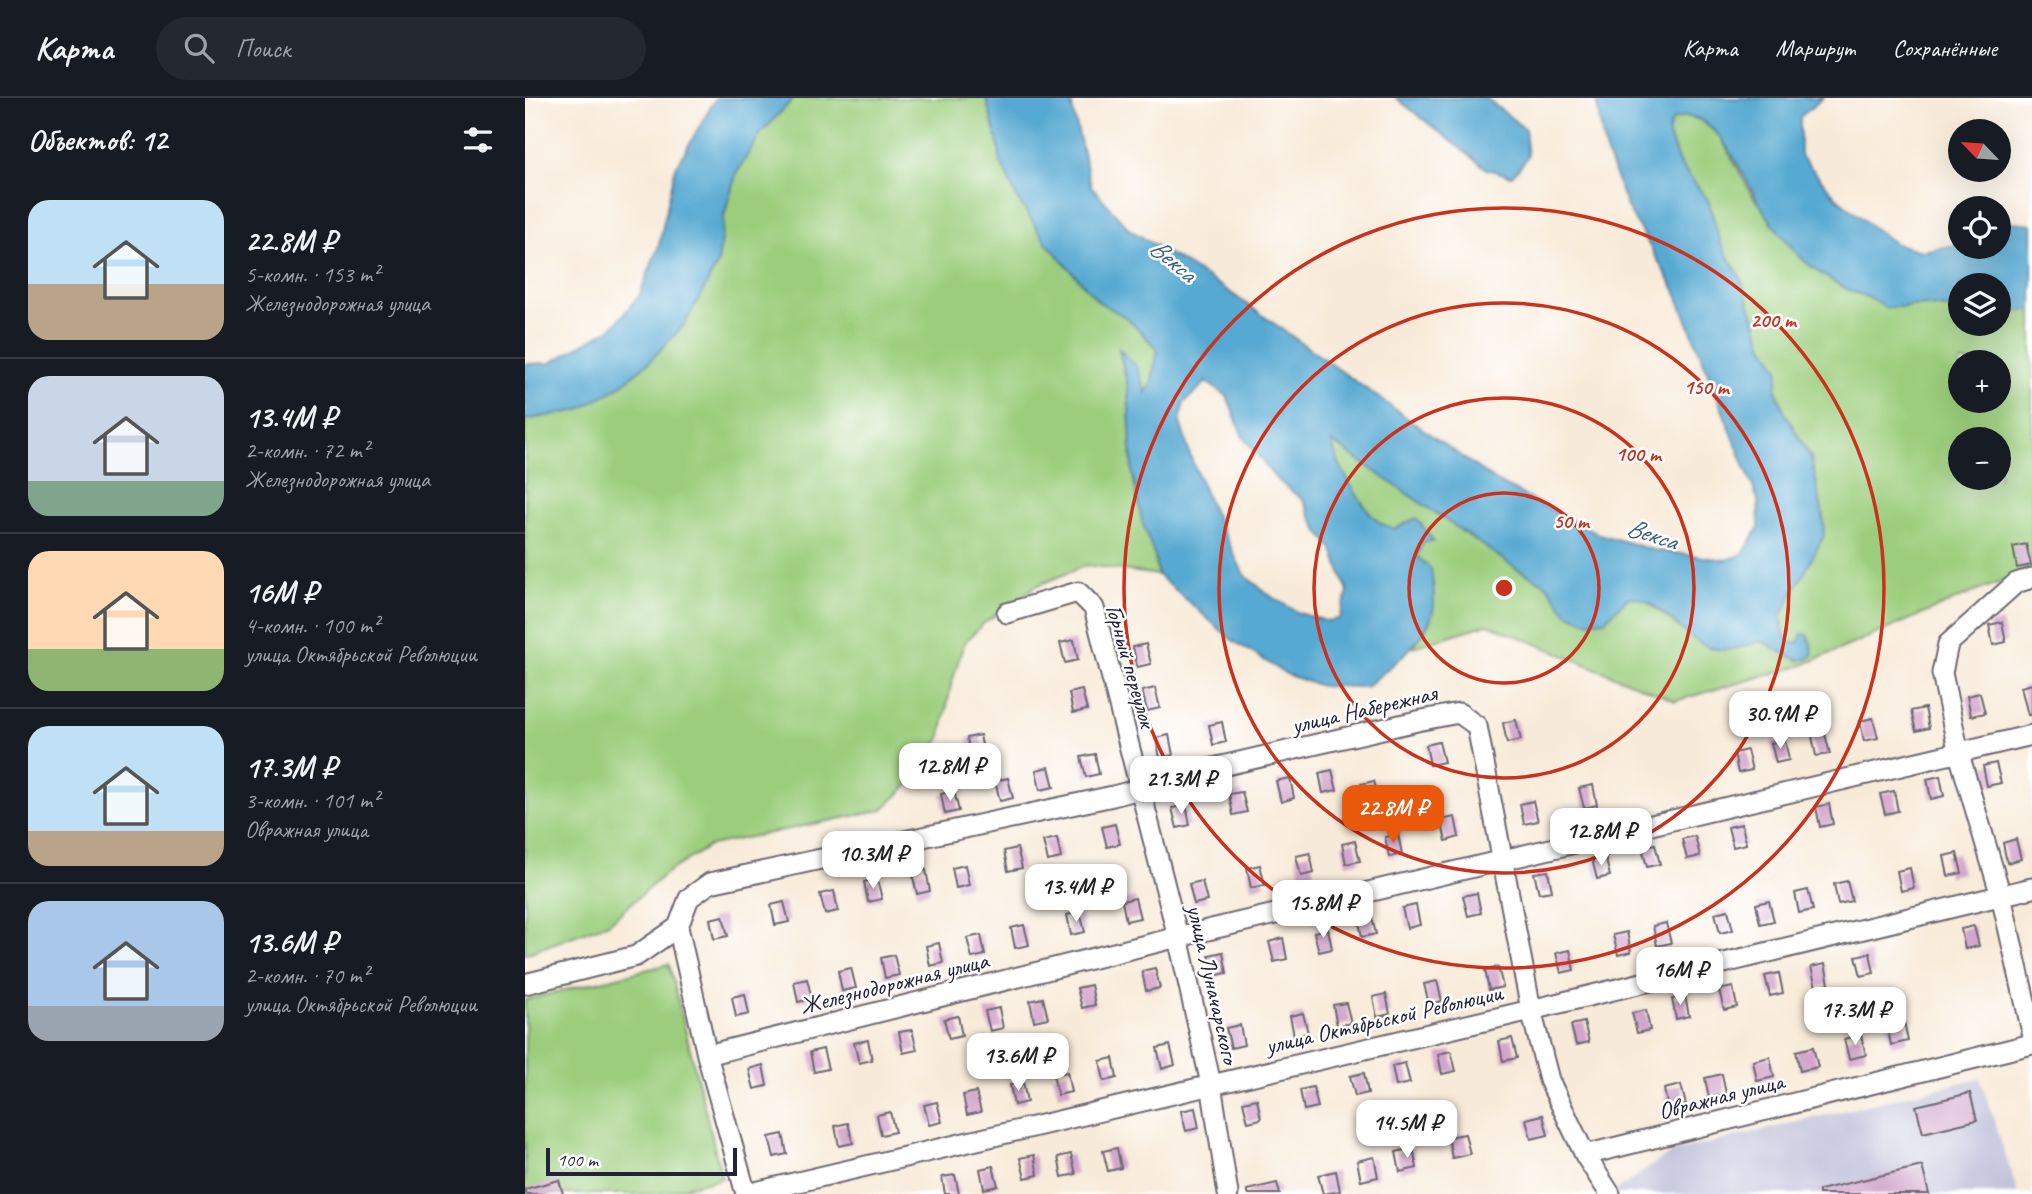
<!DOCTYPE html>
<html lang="ru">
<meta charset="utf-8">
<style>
body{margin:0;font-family:Caveat,sans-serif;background:#242831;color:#f1f3f6;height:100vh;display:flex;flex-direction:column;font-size:26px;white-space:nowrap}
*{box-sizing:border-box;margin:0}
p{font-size:23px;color:#9ea1a6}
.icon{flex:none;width:38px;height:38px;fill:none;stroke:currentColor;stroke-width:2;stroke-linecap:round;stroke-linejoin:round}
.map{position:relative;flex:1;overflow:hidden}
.drawer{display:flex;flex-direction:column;background:#171b24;width:525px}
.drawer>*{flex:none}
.needle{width:46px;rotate:295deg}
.controls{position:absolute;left:1423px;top:21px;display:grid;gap:14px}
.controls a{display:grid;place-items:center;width:63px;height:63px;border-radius:50%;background:#171b24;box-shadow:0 7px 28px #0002;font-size:35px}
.scale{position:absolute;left:21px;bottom:18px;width:191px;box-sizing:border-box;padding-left:7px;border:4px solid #22223b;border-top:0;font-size:19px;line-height:24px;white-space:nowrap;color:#22223b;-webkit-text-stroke:5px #fff;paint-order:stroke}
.price{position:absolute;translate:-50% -60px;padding:0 16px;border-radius:14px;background:#fff;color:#222;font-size:23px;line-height:46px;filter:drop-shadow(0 2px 4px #0008)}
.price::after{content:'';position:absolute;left:50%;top:42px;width:21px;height:16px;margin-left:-10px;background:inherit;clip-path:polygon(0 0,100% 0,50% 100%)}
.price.on{background:#ea580c;color:#fff}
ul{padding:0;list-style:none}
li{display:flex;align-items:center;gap:21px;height:175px;padding:0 28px}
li+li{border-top:2px solid #363941}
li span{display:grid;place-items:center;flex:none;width:196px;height:140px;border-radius:21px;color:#555}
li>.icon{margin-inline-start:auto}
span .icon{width:84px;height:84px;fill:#fffc;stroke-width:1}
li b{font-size:30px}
h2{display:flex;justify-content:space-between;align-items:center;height:84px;padding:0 28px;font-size:30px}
header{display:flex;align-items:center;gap:42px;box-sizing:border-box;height:98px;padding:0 35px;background:#171b24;border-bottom:2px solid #363941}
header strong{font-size:33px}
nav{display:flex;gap:38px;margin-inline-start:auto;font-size:24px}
.search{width:490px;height:63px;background:#242831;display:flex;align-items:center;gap:18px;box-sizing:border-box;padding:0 24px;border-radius:38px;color:#9ea1a6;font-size:26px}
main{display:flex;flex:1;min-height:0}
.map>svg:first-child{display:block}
.industrial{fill:#c2c2dc}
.green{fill:#9bcd7c;stroke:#5e785c;stroke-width:2;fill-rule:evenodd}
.water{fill:#56a9d2;stroke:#3c6686;stroke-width:2;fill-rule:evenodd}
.building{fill:#d2a6cc}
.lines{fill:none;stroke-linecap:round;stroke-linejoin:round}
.minor-casing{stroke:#6d6872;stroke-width:23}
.minor{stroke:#fff;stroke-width:19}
.ring{fill:none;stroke:#c8321e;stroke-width:3.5}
.labels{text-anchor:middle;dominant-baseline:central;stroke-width:5;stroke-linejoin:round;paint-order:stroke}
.street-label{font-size:24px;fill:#22223b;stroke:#fff}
.water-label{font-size:26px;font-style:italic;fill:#395f7f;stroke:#fff}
.centre{fill:#c8321e;stroke:#fff;stroke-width:3.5}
.ring-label{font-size:21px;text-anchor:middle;font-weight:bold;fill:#c8321e;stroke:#fff;stroke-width:5;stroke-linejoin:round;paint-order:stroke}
</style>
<header>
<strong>Карта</strong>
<div class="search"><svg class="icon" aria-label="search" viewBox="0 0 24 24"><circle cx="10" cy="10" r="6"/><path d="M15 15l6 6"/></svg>Поиск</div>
<nav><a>Карта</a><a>Маршрут</a><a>Сохранённые</a></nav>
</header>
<main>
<section class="drawer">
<h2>Объектов: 12<svg class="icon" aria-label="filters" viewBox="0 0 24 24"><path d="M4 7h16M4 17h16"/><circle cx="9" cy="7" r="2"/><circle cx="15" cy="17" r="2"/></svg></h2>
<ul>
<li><span style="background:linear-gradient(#bfe0f5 60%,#b9a48a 0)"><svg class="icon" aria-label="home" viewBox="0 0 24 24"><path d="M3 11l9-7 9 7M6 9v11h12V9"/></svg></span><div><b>22.8M ₽</b><p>5-комн. · 153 m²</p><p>Железнодорожная улица</p></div></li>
<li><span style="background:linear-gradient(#c9d6e8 75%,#7fa58c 0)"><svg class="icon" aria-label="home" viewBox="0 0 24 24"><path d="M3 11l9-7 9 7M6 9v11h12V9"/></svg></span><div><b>13.4M ₽</b><p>2-комн. · 72 m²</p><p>Железнодорожная улица</p></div></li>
<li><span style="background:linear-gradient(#ffd9b3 70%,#8fb573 0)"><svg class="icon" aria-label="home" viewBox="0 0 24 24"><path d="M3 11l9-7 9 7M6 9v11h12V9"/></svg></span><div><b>16M ₽</b><p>4-комн. · 100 m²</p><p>улица Октябрьской Революции</p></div></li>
<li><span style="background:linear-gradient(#bfe0f5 75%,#b9a48a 0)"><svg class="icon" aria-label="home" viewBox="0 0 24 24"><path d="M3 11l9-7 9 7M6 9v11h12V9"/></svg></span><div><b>17.3M ₽</b><p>3-комн. · 101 m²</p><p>Овражная улица</p></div></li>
<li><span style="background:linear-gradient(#a9c7e8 75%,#9aa5b1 0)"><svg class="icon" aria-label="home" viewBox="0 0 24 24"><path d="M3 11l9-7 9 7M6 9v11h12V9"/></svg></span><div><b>13.6M ₽</b><p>2-комн. · 70 m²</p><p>улица Октябрьской Революции</p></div></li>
</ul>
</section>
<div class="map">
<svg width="1507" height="1096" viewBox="0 0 1507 1096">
<rect width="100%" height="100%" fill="#fff"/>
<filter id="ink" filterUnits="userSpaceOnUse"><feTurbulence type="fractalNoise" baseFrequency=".0143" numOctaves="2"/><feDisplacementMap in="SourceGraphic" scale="14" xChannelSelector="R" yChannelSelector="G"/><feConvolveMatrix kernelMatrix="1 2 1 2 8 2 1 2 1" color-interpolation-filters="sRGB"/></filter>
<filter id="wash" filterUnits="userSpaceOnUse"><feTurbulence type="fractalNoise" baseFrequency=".00686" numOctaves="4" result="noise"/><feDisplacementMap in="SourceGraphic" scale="28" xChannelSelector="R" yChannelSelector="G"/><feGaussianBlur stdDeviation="1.57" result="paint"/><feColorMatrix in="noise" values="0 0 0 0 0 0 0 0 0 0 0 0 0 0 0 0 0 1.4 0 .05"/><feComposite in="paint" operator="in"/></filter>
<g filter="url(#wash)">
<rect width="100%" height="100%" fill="#f8ead8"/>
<path class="industrial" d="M1455 980 1493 1096H1086L1147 1054Z"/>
<path class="green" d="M269 0H461L474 50 475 63 493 102 521 144 574 204 602 220 633 251 627 284 621 296 594 253 603 289 607 373 617 423 630 459 633 477 562 467 511 488 458 526 439 545 426 587 416 638 394 677 357 712 186 747 140 776 84 825 0 856V322L54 312 94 289 125 263 199 118 211 76 235 36Z
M1161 18 1175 22 1195 38 1228 99 1326 192 1351 202 1360 210 1399 207 1435 212V226H1474V217L1507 211V473L1454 492 1278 567 1150 603 963 526 888 549 905 523 891 458 898 444 908 443C892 438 868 435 855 425 836 410 812 366 806 343L992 471 1021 486 1043 516 1079 522 1104 499H1116L1168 540 1209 551 1236 543 1275 563 1276 536 1275 544 1267 546 1259 538 1256 518 1298 417 1286 360 1260 315 1251 292 1254 271 1239 247 1215 179 1196 147 1183 102 1154 65 1143 35 1147 22ZM1435 264H1474V303H1435ZM1435 341H1474V380H1435Z
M144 866 197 1080 133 1096H0V902Z"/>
<path class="water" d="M191 0H269L235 36 211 76 199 118 193 165 160 226 125 263 94 289 54 312 0 322V266L25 265 88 229 115 196 134 147 150 71Z
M461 0H545L566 88 604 131 699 190 971 383 1074 436 1128 452 1201 462 1218 456 1234 429 1233 402 1150 192 1102 109 1079 48 1071 0H1298L1275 19V57L1312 100 1351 132 1371 146 1397 153 1435 146V149H1474V125L1477 123 1507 126V211L1474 217V187H1435V212L1399 207 1360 210C1348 199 1336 198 1322 191 1281 170 1267 153 1241 116 1222 90 1199 21 1163 18 1158 18 1152 21 1147 22L1143 35 1154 65 1183 102 1196 146 1215 179 1239 247 1254 271 1251 292 1260 315 1286 360 1298 417 1299 438 1256 518 1259 538 1267 546 1275 544 1276 536 1282 537 1286 545 1288 557C1273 571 1252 549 1236 543 1222 547 1207 554 1192 551 1158 547 1138 499 1104 499L1080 522 1063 524 1043 516 1021 486 992 471 807 344C810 364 838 411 854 424 858 427 865 429 870 431L891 420 909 443 898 444 892 458 906 471C907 482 910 493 909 504 909 539 865 568 841 589L796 588 763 577 707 542 633 477 630 459 617 423 607 373 603 289 594 251 612 269 621 295 627 284 633 251 602 220 574 204 521 144 493 102 475 63 474 50ZM681 284 702 298 718 339 751 381 778 402 794 434 807 450 823 494 814 521 801 523 774 515 747 499 719 477 684 404 666 360 655 324 659 305Z
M871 0H961L1000 31 1003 59 987 78 962 71Z"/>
<g id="blocks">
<path class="building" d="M1501 446 1506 467 1492 470 1488 449Z
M1477 524 1481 544 1468 547 1464 527Z
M549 542 553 562 540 565 535 545Z
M621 546 626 566 612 569 608 549Z
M1507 586V617H1503L1496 589Z
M630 590 635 610 622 613 617 593Z
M557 592 562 612 548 615 544 595Z
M1455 595 1460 615 1446 618 1442 598Z
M1400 610 1404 630 1391 633 1386 613Z
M1348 620 1353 640 1339 643 1335 623Z
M991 622 996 642 982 645 978 625Z
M697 624 701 644 688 647 684 627Z
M1300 636 1305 656 1291 658 1287 638Z
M455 637 459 657 446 660 442 640Z
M644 637 648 657 635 660 631 640Z
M1260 642 1264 662 1251 665 1246 645Z
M914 644 919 664 905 667 901 647Z
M1222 652 1227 672 1213 675 1209 655Z
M570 656 574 676 561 679 556 659Z
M1471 665 1476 685 1462 688 1458 668Z
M524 669 529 689 515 692 511 672Z
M807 672 812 692 798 695 794 675Z
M1415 678 1419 698 1406 701 1402 681Z
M483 680 488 700 475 703 470 683Z
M765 680 769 700 756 704 751 683Z
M849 683 854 703 840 706 836 686Z
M1068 687 1072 707 1059 710 1054 690Z
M429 693 434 713 420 716 416 696Z
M1369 693 1373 713 1360 716 1355 696Z
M717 694 722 714 708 717 704 696Z
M1008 703 1013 723 999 726 995 706Z
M1304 706 1308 726 1295 729 1291 709Z
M661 707 665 727 652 730 647 710Z
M930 719 934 739 921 743 916 722Z
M590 726 595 746 582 749 577 729Z
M1217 726 1221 746 1208 749 1203 729Z
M873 736 877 756 864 759 860 739Z
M1170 738 1175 758 1162 761 1157 741Z
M532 740 536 760 523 763 518 743Z
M1491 741 1496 761 1482 765 1478 745Z
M830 743 835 763 821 766 817 746Z
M1130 746 1135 766 1122 769 1117 749Z
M492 750 497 770 483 773 479 753Z
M785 755 789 775 776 778 771 758Z
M1432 755 1437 775 1423 778 1419 758Z
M1080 758 1085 778 1072 781 1067 761Z
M440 767 444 787 431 790 427 770Z
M735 767 740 787 726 790 722 770Z
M1385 770 1389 790 1376 793 1372 773Z
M401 772 405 793 392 796 387 775Z
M1023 773 1027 793 1014 795 1009 775Z
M352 781 357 801 343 804 339 784Z
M677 783 682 803 669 806 664 786Z
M1322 783 1327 803 1313 806 1309 786Z
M1283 792 1288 812 1274 815 1270 795Z
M309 793 313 813 300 816 295 796Z
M952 795 956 815 943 818 938 798Z
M610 800 615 820 601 823 597 803Z
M1244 803 1249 823 1235 826 1231 806Z
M259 804 264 824 250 827 246 807Z
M891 807 895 827 882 830 877 810Z
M1203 812 1208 832 1195 835 1190 815Z
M555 814 560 834 546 837 542 817Z
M846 816 851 836 837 839 833 819Z
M198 818 203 838 189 841 185 821Z
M1141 825 1146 845 1132 848 1128 828Z
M499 827 504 847 490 850 486 830Z
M1449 828 1454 848 1440 851 1436 831Z
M803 831 807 851 794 854 789 834Z
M1102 834 1106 854 1093 857 1088 837Z
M456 837 460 857 447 860 442 840Z
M758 840 762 861 749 864 744 844Z
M414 845 418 865 405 868 401 848Z
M1045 852 1049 872 1036 875 1031 855Z
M698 854 702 875 689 878 684 857Z
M1345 855 1349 875 1336 878 1331 858Z
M369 857 374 877 360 880 356 860Z
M1300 866 1304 886 1291 889 1286 869Z
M973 869 978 889 964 892 960 872Z
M326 870 331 890 317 893 313 873Z
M630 870 635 890 621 893 617 873Z
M1254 875 1258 895 1245 898 1240 878Z
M282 881 287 901 273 904 269 884Z
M912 883 917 903 904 906 899 886Z
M566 887 570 907 557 910 552 890Z
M1208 889 1212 909 1199 912 1194 892Z
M220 896 224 916 211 919 207 899Z
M861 896 865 916 852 919 848 899Z
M1160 898 1164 918 1151 921 1147 901Z
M518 900 523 920 509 923 505 903Z
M821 905 826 925 812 928 808 907Z
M474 910 478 930 465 933 460 913Z
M1121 912 1125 932 1112 935 1107 915Z
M778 915 783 935 769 938 765 918Z
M433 918 437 938 424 941 419 921Z
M1379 923 1383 943 1366 947 1362 927Z
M1059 924 1064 944 1051 947 1046 927Z
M715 927 719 947 706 950 701 930Z
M387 932 392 952 378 955 374 934Z
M1336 937 1341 957 1324 961 1319 941Z
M987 940 992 960 978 963 974 943Z
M343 942 347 962 334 965 329 945Z
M645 947 650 967 637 971 632 950Z
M1288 949 1293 969 1275 973 1271 953Z
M298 951 303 971 289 974 285 954Z
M926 953 931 973 917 976 913 956Z
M1245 959 1249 979 1232 983 1228 963Z
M588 960 592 980 579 983 575 963Z
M880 965 885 985 871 988 867 968Z
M238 967 242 988 229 991 224 971Z
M542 974 546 994 533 997 528 977Z
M839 975 843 995 830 998 825 978Z
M1197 976 1201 996 1184 1000 1180 980Z
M498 984 502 1004 489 1007 485 987Z
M1156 987 1161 1007 1143 1011 1139 991Z
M788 989 793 1009 779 1012 775 992Z
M451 994 456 1014 442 1017 438 997Z
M1445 995 1452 1022 1398 1035 1391 1008Z
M732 1001 736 1021 723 1024 718 1004Z
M412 1004 417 1024 404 1027 399 1007Z
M670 1010 674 1030 661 1033 656 1013Z
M365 1014 370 1034 356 1037 352 1017Z
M1018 1017 1023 1037 1006 1041 1001 1021Z
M323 1025 328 1045 314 1048 310 1028Z
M258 1036 262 1056 249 1059 244 1039Z
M940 1036 945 1056 927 1060 923 1039Z
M592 1050 596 1070 583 1073 578 1053Z
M888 1050 892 1070 875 1074 871 1054Z
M546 1056 551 1076 537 1079 533 1059Z
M509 1057 513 1077 500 1080 495 1060Z
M849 1059 853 1079 836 1083 832 1063Z
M468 1068 473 1088 459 1091 455 1071Z
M1397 1068 1404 1096H1294V1092Z
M811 1073 815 1093 798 1096 793 1077Z
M430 1077 434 1096H420L417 1079Z
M34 1082 38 1096H0V1091Z
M752 1085 755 1096H722V1092Z"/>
</g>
</g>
<g filter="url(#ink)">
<use href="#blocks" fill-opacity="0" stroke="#6d6872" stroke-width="2"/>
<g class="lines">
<defs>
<path id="minor" d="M1507 480 1491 485 1423 546 1417 575 1434 656 1476 798 1507 934
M482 515 553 494 569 510 653 839 686 986 703 1096
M0 886 111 858 153 829
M182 957 653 839 1507 637
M1060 1057 1507 946
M221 1096 182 957 153 829 164 800 185 785 588 698 607 693 619 686 892 623 934 615 952 628 1006 912 1024 982 1060 1057 1085 1096
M222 1096 1006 912 1507 790"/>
</defs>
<use href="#minor" class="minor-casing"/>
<use href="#minor" class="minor"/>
</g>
</g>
<g class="ring">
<circle cx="979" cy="490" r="95"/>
<circle cx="979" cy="490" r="190"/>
<circle cx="979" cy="490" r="285"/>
<circle cx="979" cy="490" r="380"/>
</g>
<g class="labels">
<g class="street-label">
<text transform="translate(606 568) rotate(74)">Горный переулок</text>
<text transform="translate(839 611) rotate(-13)">улица Набережная</text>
<text transform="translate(369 885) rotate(-14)">Железнодорожная улица</text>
<text transform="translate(688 886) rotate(77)">улица Луначарского</text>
<text transform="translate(859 921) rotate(-13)">улица Октябрьской Революции</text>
<text transform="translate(1196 998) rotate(-14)">Овражная улица</text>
</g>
<g class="water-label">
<text transform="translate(648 162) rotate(40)">Векса</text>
<text transform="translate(1127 436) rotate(18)">Векса</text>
</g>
</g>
<circle cx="979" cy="490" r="10" class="centre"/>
<g class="ring-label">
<text x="1248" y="229">200 m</text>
<text x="1181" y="296">150 m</text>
<text x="1113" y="363">100 m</text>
<text x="1046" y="430">50 m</text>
</g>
</svg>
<div class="controls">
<a><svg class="needle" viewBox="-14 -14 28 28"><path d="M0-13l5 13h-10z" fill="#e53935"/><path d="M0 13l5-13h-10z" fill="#9ea1a6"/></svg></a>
<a><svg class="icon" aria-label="locate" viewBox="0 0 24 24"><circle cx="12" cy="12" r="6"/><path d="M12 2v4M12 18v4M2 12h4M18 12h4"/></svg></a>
<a><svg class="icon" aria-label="layers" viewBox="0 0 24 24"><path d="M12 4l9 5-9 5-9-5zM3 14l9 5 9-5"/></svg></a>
<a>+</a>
<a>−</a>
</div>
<div class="scale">100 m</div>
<b class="price" style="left:1255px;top:653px">30.9M ₽</b>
<b class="price" style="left:425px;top:705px">12.8M ₽</b>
<b class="price" style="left:656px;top:718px">21.3M ₽</b>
<b class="price on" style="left:868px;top:747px">22.8M ₽</b>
<b class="price" style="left:1076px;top:770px">12.8M ₽</b>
<b class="price" style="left:348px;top:793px">10.3M ₽</b>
<b class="price" style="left:551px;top:826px">13.4M ₽</b>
<b class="price" style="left:798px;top:842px">15.8M ₽</b>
<b class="price" style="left:1155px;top:909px">16M ₽</b>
<b class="price" style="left:1330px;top:949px">17.3M ₽</b>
<b class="price" style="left:493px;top:995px">13.6M ₽</b>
<b class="price" style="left:882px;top:1062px">14.5M ₽</b>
</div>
</main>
